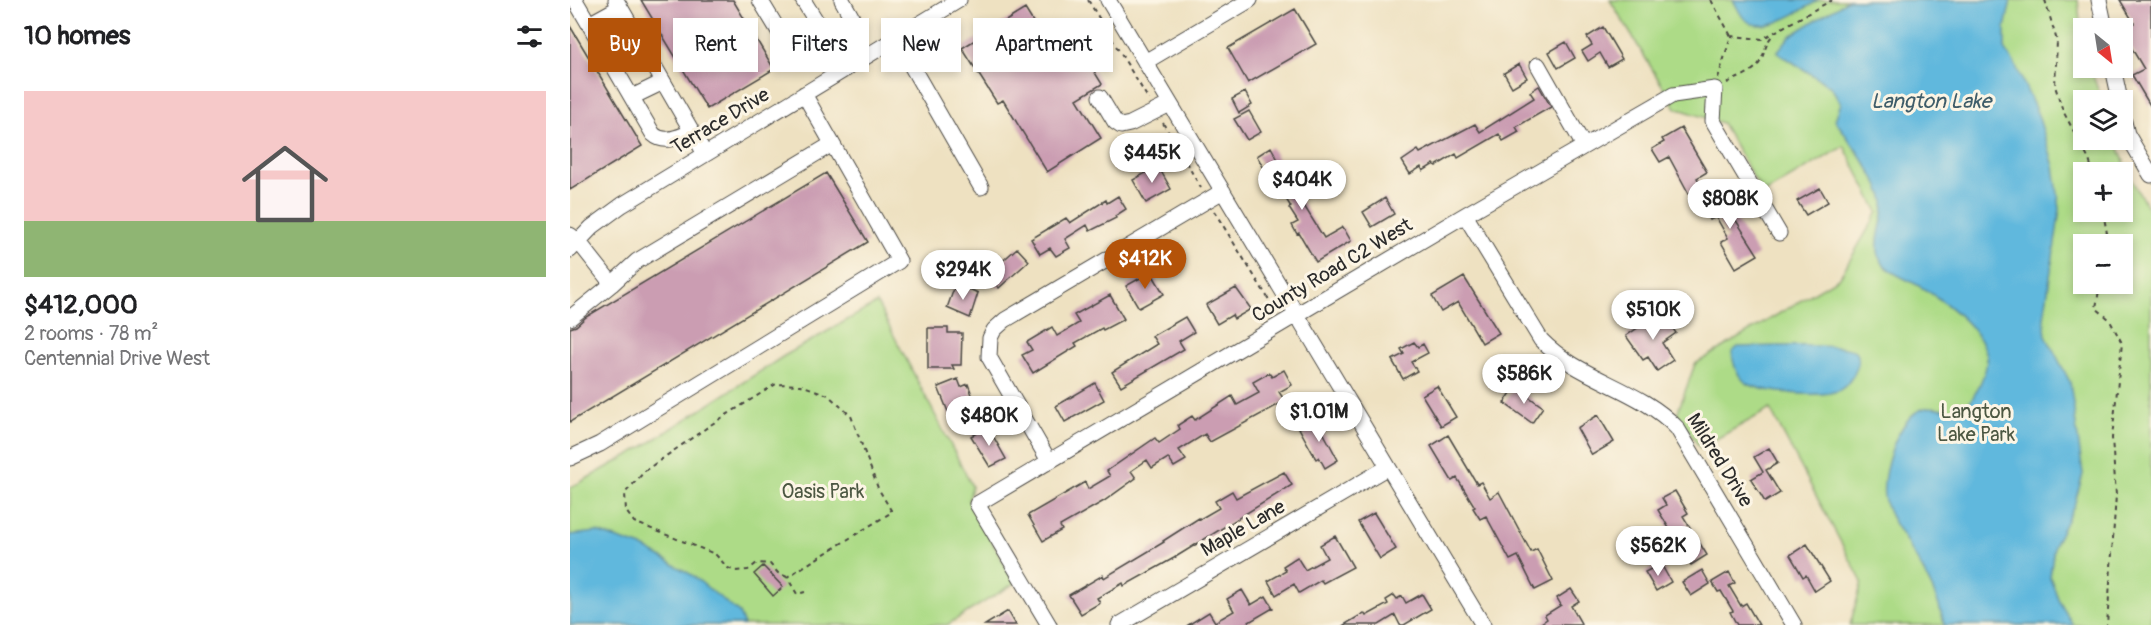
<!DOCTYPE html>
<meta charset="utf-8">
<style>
body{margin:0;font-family:Pangolin,sans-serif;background:#f6f6f6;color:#202124;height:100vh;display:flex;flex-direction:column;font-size:22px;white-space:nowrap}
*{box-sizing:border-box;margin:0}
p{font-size:20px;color:#757577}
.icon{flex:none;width:33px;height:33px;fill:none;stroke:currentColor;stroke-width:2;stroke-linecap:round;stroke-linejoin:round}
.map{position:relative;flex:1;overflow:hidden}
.panel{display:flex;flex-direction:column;background:#fff;width:570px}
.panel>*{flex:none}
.hud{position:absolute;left:18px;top:18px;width:570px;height:54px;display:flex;gap:12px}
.needle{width:39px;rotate:150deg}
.tools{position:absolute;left:1503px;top:18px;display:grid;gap:12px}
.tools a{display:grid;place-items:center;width:60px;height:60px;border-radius:0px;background:#fff;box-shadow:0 3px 9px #0003;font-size:30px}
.price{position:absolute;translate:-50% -51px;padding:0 14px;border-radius:21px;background:#fff;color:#222;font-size:20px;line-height:39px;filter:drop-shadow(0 2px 3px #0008)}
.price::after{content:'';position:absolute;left:50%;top:36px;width:18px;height:14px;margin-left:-9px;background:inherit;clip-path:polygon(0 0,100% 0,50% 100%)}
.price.active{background:#b45309;color:#fff}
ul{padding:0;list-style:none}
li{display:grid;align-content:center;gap:12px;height:318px;padding:0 24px}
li+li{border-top:2px solid #e0e0e0}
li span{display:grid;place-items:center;height:186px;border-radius:0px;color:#555}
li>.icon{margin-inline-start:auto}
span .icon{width:108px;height:108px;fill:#fffc;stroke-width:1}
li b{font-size:26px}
h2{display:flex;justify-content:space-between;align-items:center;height:72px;padding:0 24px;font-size:26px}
.tag{padding:0 21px;border-radius:0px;background:#fff;box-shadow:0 3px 9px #0003;font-size:21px;line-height:54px}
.tag.active{background:#b45309;color:#fff}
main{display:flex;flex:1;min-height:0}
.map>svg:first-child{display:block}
.green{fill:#addb87;stroke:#6c8359;stroke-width:1.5;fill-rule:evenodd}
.water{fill:#60b8dd;stroke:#467284;stroke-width:1.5}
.building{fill:#cb9db2}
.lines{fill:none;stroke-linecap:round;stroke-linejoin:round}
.minor-casing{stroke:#484642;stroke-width:17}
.path{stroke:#484642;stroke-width:2;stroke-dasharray:4.5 4.5;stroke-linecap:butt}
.minor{stroke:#fff;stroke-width:15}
.labels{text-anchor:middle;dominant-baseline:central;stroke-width:6;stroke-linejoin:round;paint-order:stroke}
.street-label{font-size:20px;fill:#2b2b2b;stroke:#fcf5e5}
.park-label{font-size:20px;fill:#4c5742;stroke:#fcf5e5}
.water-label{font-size:21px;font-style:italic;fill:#3e5c69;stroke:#fcf5e5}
</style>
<main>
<section class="panel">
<h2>10 homes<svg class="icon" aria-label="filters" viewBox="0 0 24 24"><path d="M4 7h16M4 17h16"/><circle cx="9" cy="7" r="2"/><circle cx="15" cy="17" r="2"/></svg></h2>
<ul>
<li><span style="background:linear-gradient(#f6c9c9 70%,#8fb573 0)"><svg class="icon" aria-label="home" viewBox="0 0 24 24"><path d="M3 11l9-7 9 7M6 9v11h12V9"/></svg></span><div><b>$412,000</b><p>2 rooms · 78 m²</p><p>Centennial Drive West</p></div></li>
</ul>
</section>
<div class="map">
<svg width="1581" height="625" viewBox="0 0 1581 625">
<rect width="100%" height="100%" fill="#fcf5e5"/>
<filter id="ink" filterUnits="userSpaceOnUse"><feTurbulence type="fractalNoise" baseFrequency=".0167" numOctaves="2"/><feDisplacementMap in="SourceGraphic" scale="12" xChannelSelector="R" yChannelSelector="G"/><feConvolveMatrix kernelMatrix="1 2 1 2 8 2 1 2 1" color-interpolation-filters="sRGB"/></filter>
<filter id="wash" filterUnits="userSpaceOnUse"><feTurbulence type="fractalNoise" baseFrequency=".008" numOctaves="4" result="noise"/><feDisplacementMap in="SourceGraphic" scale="24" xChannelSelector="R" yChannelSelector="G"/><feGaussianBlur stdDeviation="1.35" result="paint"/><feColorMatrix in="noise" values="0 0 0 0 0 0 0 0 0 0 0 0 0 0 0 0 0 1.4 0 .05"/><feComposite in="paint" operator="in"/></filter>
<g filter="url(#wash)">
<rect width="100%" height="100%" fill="#eee1c1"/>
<path class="green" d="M1040 0H1508L1514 68H1520L1532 100H1514V140H1546L1558 173 1581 214V625H1280L1292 582 1200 409 1130 448 1107 414 1125 364 1270 277 1308 212 1274 146 1193 194 1152 123 1106 108ZM1514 172H1552V212H1514ZM1514 244H1552V284H1514Z
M307 303 402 486 399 501 445 583 377 625H0V488L73 447 214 356Z"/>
<path class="water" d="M1163 0H1249C1231 10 1195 36 1176 20 1170 16 1167 6 1163 0Z
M1278 0H1441L1435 28V49L1445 64 1468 115 1484 166 1490 209 1474 318 1476 336 1500 382 1513 474 1504 506 1484 546 1480 577 1489 601 1503 625H1374C1369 595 1351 567 1336 541 1327 527 1316 513 1314 496 1312 480 1318 461 1323 446 1327 435 1338 415 1350 410 1365 402 1380 415 1394 410 1404 398 1421 368 1416 352 1408 326 1372 299 1349 286 1336 278 1314 272 1309 256 1304 239 1315 219 1314 202 1313 184 1276 136 1265 120L1271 103 1261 87 1207 52 1220 36Z
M1209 346C1222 346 1280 344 1286 352 1291 358 1287 369 1284 374 1279 382 1274 390 1264 392 1245 397 1196 393 1178 384 1167 377 1163 364 1162 352L1168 347Z
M27 532 75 548 122 575 169 613 174 625H0V535Z"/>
<g id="blocks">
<path class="building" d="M71 0H163L204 69 137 109Z
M1550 0H1581V107L1562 75 1574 69 1552 32V30L1564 23Z
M455 9 486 59 508 45 532 84 507 99 531 138 477 172 433 100 427 103 392 48Z
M725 9 746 44 678 83 658 48Z
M0 26 72 146 0 190Z
M1033 27 1052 59 1038 67 1030 53 1018 61 1012 51 1022 45 1017 37Z
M996 42 1005 58 988 68 979 52Z
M949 64 957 78 942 87 934 73Z
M969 86 981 107 946 127 949 132 933 141 929 134 888 158 886 154 866 166 864 164 853 171 851 167 840 174 832 161 848 150 850 153 905 124 910 132 964 98 960 92Z
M675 92 682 105 669 113 662 99Z
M679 111 691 132 677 140 664 119Z
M1111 128 1137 172 1127 178 1132 186 1119 194 1099 157 1090 162 1082 149 1094 142 1092 139Z
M701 147 712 167 716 165 723 177 718 180 754 238 773 227 781 241 746 262 729 233 727 234 722 225 728 222 719 208 721 207 708 186 705 188 687 156Z
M588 166 601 189 576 203 563 180Z
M256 173 298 242 0 422V328L6 326 16 317Z
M1250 188 1258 202 1236 215 1227 201Z
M1146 189 1188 255 1166 268 1151 242 1158 238 1146 217 1140 220 1133 207 1138 204 1134 196Z
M548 196 556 209 545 216 546 218 520 231 517 225 495 239 500 248 486 256 480 248 470 254 461 239 496 218 500 223 536 200 537 203Z
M815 198 824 214 802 227 793 212Z
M447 248 459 261 429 288 417 275Z
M581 272 594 294 569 308 556 286Z
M894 277 929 333 912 343 888 302 871 312 862 296Z
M386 283 408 293 400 318 377 308Z
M666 288 681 309 664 319 662 315 647 324 636 305Z
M540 295 554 319 533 330 532 328 505 343 507 346 463 373 452 355 462 350 457 342 482 327 487 336 509 323 504 315Z
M1091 312 1106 333 1092 343 1103 360 1087 371 1078 357 1073 360 1056 336Z
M615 317 624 332 609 341 614 349 551 386 542 372 587 344 582 336Z
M358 328H378V333H392L391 365H382L384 369H358Z
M844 342 848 347 853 344 858 353 841 362 847 371 833 379 822 360 834 354 831 349Z
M714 370 722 385 709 392 715 401 640 442 635 434 609 450 616 460 604 467 598 458 582 468 577 460 561 471 566 478 534 501 490 526 492 530 473 541 458 515 515 482 518 489 540 476 537 471 585 438 589 443 610 429 608 425 622 416 625 420 662 396 667 405 689 393 683 382 699 373 702 377Z
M388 379 391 387 398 384 407 408 381 419 368 387Z
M525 383 534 400 495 422 486 406Z
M867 386 886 417 871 426 852 395Z
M945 387 973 407 962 423 934 403Z
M1028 415 1044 442 1022 455 1007 428Z
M746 419 768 460 755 468 749 457 746 459 729 428Z
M418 427 436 459 420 467 401 436Z
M878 435 907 484 911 482 920 498 929 492 961 552 967 549 983 581 965 590 948 556 940 560 916 516 910 519 903 508 905 507 887 478 882 481 861 446Z
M1199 448 1208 463 1196 470 1210 493 1195 502 1181 479 1193 472 1184 457Z
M714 472 722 485 604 558 554 586 553 583 527 598 530 603 511 614 499 595 533 575 534 578 594 542 593 541 629 518 630 519 649 508 645 501 662 491 666 498Z
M1105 491 1118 513 1113 516 1137 555 1121 565 1088 510 1096 505 1092 498Z
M804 513 826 549 810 559 788 522Z
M765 536 783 567 753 583 751 580 729 593 724 584 706 595 698 581 716 571 713 566 727 557 735 570 757 558 750 545Z
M1237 544 1260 581 1245 591 1236 575 1233 577 1220 555Z
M1091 564 1101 582 1086 591 1075 572Z
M193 566 213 587 203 596 184 574Z
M1132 570 1140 584 1121 596 1112 582Z
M1159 572 1165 583 1159 586 1171 606 1176 603 1189 625H1167L1160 612 1163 611 1151 591 1148 592 1142 582Z
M1001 589 1009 601 1001 606 1012 625H968L977 619 975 615 991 605 987 598Z
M672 590 681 605 696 596 703 608 674 625H618L639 612 645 622 664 611 657 599Z
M852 594 861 609 834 625H830L825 615 809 625H774L794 613 796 616 818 604 816 600 824 595 827 599 832 596 836 603Z
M438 611 446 625H415Z"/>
</g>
</g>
<g filter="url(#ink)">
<use href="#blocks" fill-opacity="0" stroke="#484642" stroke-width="1.5"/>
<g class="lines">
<defs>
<path id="minor" d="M5 0 83 134C95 145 109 136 122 132
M46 0 135 154
M190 0 219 48C232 53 249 48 263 48
M233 0 276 69
M538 0 913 625
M1529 0 1535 28
M19 24 50 7
M326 39 411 187
M259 41 279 28 282 18 272 0
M575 62 680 0
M968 65 1014 146
M1543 68 1550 100
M62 97 93 82
M530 97 545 122 551 126 560 124 600 104
M1552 114 1557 134 1581 175
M895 215 971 340C1010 380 1069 388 1107 428L1224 625
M0 235 8 241 42 284
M0 250 22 227 52 205 389 0
M0 318 42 284 67 261 262 144
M0 458 30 444 329 261 234 94
M479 461 419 357 420 338 424 330 435 320 653 191
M479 625 407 504 895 215 1103 95 1145 89 1143 121 1209 233
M549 625 818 467"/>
</defs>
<use href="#minor" class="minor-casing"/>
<path class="path" d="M518 0 579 100
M1141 0 1161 36 1148 78
M1475 0 1487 41 1485 86 1493 111 1519 160 1523 172
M1161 36 1192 39 1262 0
M1157 83C1167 78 1184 73 1190 62 1195 53 1195 44 1202 36
M593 123 631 188
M644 211 706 311
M1533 212 1539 244
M1530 284 1526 308 1539 319 1552 343 1542 438 1546 495 1537 625
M217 577 208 573 200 564 187 563 178 570 165 571 158 568 145 554 64 522 56 511 55 493 76 470 142 424 206 384 231 385 258 395 281 416 308 488 322 512 217 577 227 594 235 592"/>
<use href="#minor" class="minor"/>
</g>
</g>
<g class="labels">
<g class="street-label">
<text transform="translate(150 121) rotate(-31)">Terrace Drive</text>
<text transform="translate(762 270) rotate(-31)">County Road C2 West</text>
<text transform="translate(1150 460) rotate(58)">Mildred Drive</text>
<text transform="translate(673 528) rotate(-30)">Maple Lane</text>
</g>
<g class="park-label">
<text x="1406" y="411">Langton<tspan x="1406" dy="23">Lake Park</tspan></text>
<text x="253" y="491">Oasis Park</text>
</g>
<g class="water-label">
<text x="1361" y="101">Langton Lake</text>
</g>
</g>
</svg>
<div class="tools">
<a><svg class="needle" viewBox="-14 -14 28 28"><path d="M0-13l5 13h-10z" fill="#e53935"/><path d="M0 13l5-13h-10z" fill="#757577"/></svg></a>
<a><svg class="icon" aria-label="layers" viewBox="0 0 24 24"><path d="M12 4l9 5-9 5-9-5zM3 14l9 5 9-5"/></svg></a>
<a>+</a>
<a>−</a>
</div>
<b class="price" style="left:582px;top:184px">$445K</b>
<b class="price" style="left:732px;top:211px">$404K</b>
<b class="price" style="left:1160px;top:230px">$808K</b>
<b class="price active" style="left:575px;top:290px">$412K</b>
<b class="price" style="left:393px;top:301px">$294K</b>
<b class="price" style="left:1083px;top:341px">$510K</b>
<b class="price" style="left:954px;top:405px">$586K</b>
<b class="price" style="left:749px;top:443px">$1.01M</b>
<b class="price" style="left:419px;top:447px">$480K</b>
<b class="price" style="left:1088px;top:577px">$562K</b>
<div class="hud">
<a class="tag active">Buy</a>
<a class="tag">Rent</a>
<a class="tag">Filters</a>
<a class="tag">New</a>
<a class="tag">Apartment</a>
</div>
</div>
</main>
